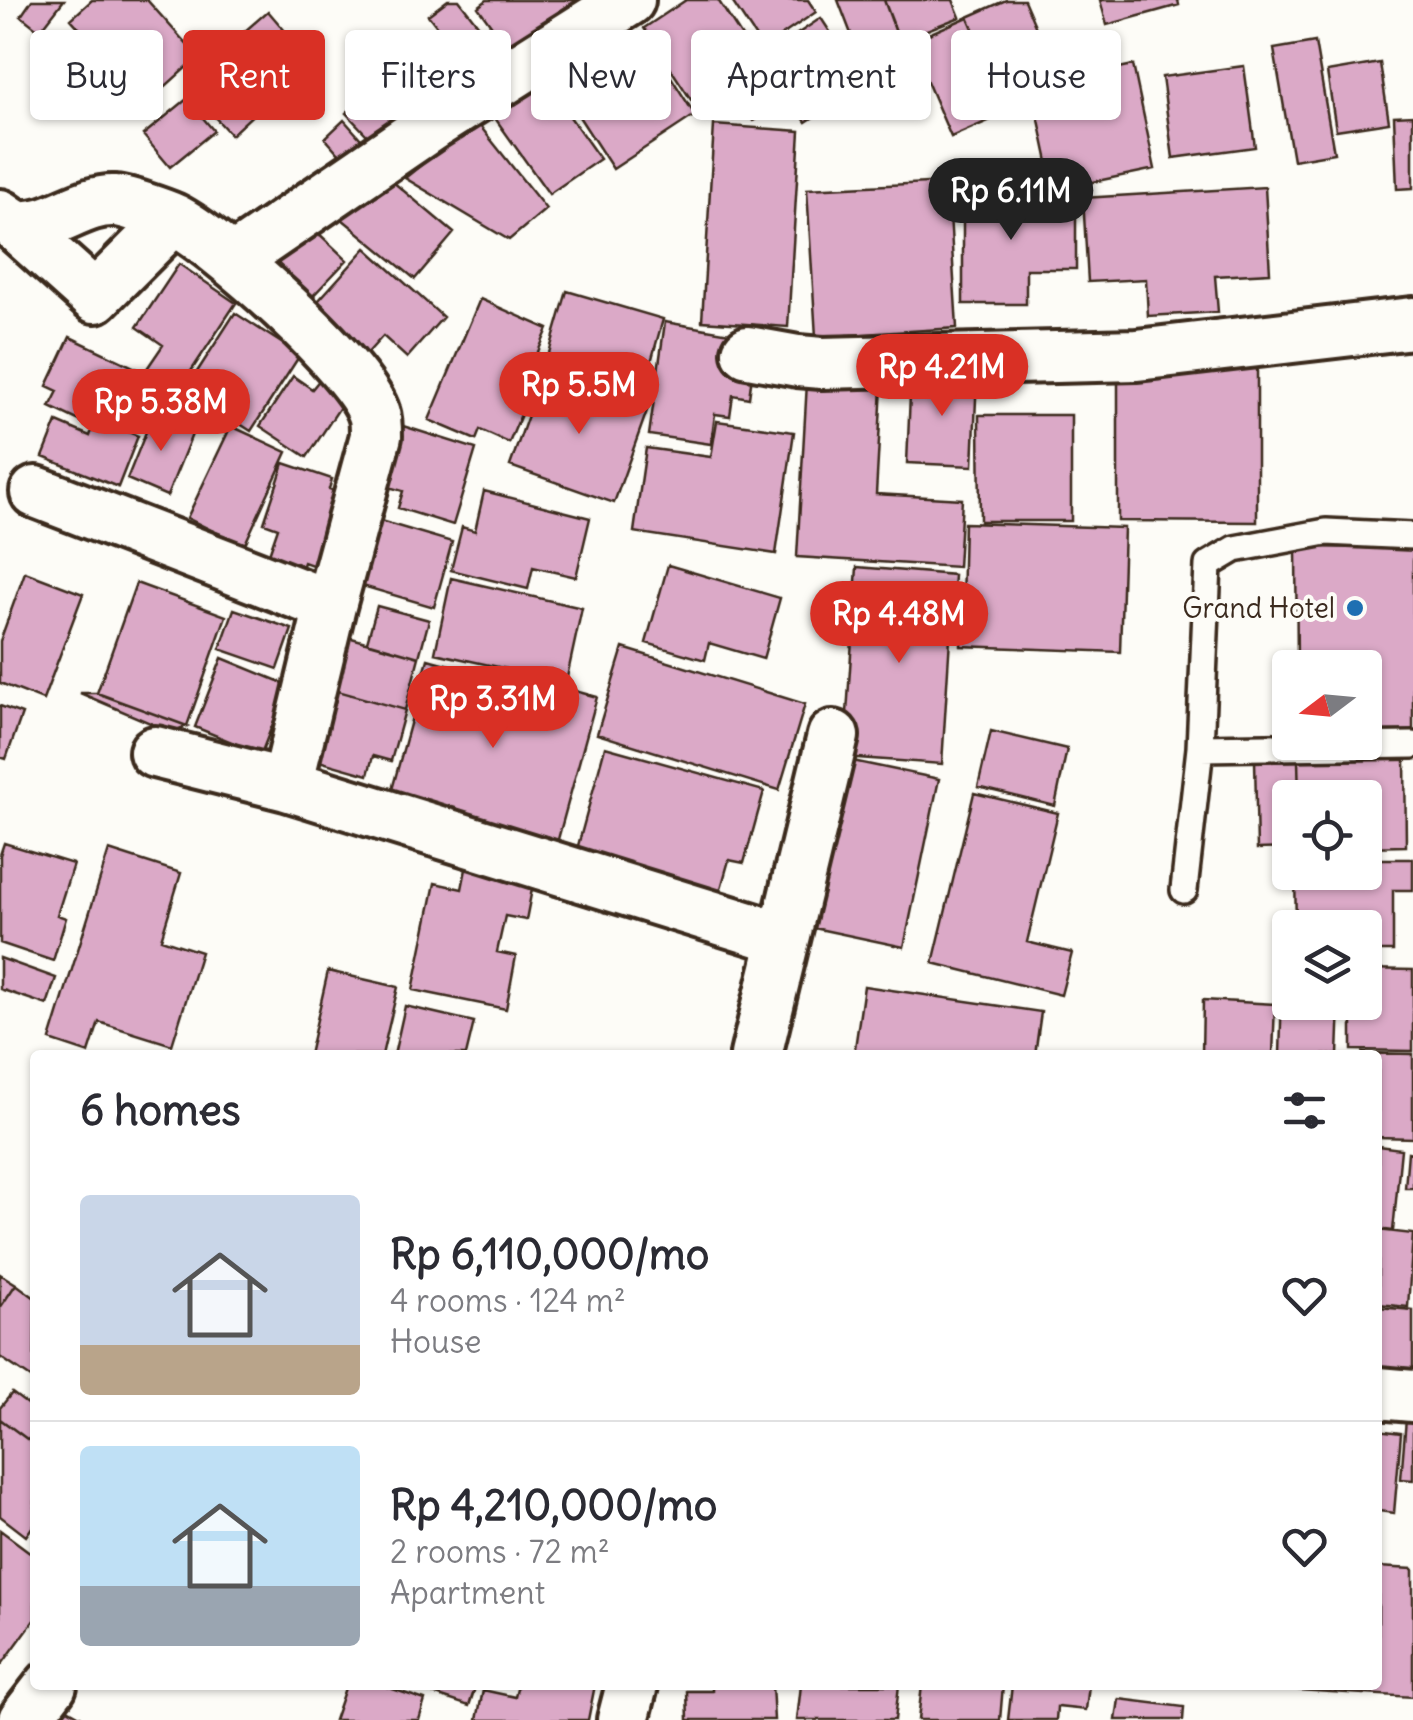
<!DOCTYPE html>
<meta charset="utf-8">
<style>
body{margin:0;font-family:Delius,sans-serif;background:#f7f7f7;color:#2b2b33;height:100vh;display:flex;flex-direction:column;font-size:38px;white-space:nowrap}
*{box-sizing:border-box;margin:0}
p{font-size:32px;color:#7c7c81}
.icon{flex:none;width:55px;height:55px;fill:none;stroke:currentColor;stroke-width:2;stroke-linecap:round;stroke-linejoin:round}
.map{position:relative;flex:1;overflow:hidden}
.panel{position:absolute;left:30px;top:1050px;width:1352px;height:640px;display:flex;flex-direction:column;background:#fff;border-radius:10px;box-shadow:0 2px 8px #0004}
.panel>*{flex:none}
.hud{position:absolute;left:30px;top:30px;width:1355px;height:90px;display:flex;gap:20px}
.needle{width:65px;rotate:254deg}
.controls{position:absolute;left:1272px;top:650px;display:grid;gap:20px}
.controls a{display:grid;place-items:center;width:110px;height:110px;border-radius:10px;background:#fff;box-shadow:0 2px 8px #0004;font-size:50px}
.price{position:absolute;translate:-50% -85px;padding:0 22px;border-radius:35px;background:#d93025;color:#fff;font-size:32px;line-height:65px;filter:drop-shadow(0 2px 5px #0008)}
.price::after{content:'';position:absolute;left:50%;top:60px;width:30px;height:22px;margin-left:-15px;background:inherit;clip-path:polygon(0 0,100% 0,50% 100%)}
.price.selected{background:#222;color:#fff}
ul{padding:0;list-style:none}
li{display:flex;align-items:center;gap:30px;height:250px;padding:0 50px}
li+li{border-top:2px solid #e1e1e2}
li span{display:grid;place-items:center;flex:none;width:280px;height:200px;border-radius:10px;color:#555}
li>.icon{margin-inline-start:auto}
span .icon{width:120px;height:120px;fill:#fffc;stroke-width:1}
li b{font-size:42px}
h2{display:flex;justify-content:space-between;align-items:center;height:120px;padding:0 50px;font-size:42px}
.chip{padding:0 35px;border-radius:10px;background:#fff;box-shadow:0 2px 8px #0004;font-size:35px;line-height:90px}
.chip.selected{background:#d93025;color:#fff}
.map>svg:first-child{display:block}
.building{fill:#dba9c7;stroke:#3b2a1e;stroke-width:2.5}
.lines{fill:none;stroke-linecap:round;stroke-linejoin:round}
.lane-casing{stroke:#3b2a1e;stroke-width:32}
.street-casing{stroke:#3b2a1e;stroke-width:58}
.lane{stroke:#fdfcf7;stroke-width:25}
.street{stroke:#fdfcf7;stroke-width:50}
.poi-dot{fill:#1f6fb2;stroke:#fdfcf7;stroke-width:4}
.labels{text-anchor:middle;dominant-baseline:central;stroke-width:8;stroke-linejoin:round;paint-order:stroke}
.poi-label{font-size:28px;fill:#3b2a1e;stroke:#fdfcf7;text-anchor:end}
</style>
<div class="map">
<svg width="1413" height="1720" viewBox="0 0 1413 1720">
<rect width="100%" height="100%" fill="#fdfcf7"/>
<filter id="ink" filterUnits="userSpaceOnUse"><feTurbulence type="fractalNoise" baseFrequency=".01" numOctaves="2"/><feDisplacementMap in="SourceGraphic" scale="20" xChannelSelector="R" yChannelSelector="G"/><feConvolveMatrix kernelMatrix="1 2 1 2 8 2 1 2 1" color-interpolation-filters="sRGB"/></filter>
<g filter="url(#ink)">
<path class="building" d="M32 0H64L40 31 21 16Z
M92 0H147L198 57 147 103 71 19Z
M448 0H459L502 56 475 76 428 15Z
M487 0H575L583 12 516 60 478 7Z
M686 0H718L784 102 753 121 733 89 699 112 644 28Z
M731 0H808L816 12 763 48Z
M838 0H884L913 75 873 91Z
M884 0H953L960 17 899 41Z
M1006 0H1024L1051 63 998 85 968 17Z
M1100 0H1178L1179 5 1107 25Z
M268 11 320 72 273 114 221 52Z
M968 17 1009 112 951 137 910 42Z
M821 18 864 84 806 122 763 57Z
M611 36 647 92 671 77 695 115 613 169 552 75Z
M1315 42 1334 153 1293 160 1274 49Z
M1380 63 1389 122 1336 130 1327 72Z
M1133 65 1155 169 1054 190 1032 87Z
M1244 66 1255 147 1173 158 1162 77Z
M392 68 431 108 385 154 346 113Z
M536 69 600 159 549 194 485 104Z
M220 71 258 110 231 135 194 94Z
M187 99 214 131 170 167 143 135Z
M1413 115V188L1397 189 1394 116Z
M344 120 376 156 356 173 325 138Z
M476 121 546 209 509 240 405 178Z
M714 125 800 131 788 327 702 321Z
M380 171 454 233 415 279 342 219Z
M948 182 957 328 816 337 807 189Z
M963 184H1026V209H1076V269H1026V304H963Z
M1265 187 1270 273 1215 276 1218 312 1148 316 1146 279 1088 282 1083 198Z
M312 227 347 260 307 302 272 269Z
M366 248 443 317 407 358 383 336 363 358 310 310Z
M179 264 236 303 178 391 146 370 163 345 137 327Z
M567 291 663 319 644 387 547 360Z
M480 299 548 329 530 370 538 374 509 443 480 430 476 440 429 420Z
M235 313 300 355 251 431 186 389Z
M665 322 730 333 729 340 754 360 749 398 733 395 730 416 715 414 711 444 649 435Z
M70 337 159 379 136 427 95 406 86 424 50 407 58 391 47 386Z
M1118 360 1257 362V522L1118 521Z
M808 365 883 369 876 494 962 499 958 567 797 557Z
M544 370 648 408 614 503 510 466Z
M911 372 977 376 973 466 907 463Z
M293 376 312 389 321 378 348 395 307 457 260 426Z
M154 412 195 427 167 496 127 479Z
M979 415H1071V521H980Z
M96 418 138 436 118 487 43 457 57 422 90 436Z
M717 421 794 432 776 554 634 532 646 448 711 457Z
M231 426 287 452 244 546 187 518Z
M403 426 476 449 453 525 398 508 403 491 385 486Z
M284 463 332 479 329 489 350 496 326 570 304 562 302 568 268 557 278 528 264 523Z
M484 491 590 518 576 577 533 567 528 589 451 570 462 527 475 531Z
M377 520 452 542 434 607 359 585Z
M964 523 1124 528 1120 652 961 646Z
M1296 547 1413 548V731H1365V668H1297Z
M668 565 780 598 763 659 709 643 705 660 646 643Z
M857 567 954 575 942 764 844 757Z
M25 572 83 594 43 700 0 683V641Z
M451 578 582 608 566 682 435 653Z
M136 583 226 616 187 726 97 693Z
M377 606 429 620 419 657 367 642Z
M234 609 292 629 278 669 220 649Z
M348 637 419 657 405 710 334 690Z
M623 648 805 704 779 790 597 734Z
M222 658 288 685 261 754 195 727Z
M428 659 532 688 527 708 545 713 553 685 597 697 557 843 390 797Z
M334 690 405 710 391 761 373 756 368 775 315 760Z
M80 693H97L187 726 171 732Z
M0 706 22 714 6 759 0 757Z
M991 731 1067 749 1055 806 978 787Z
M605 747 764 791 744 863 729 860 720 892 576 853Z
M1405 758 1406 846 1365 847V798H1299L1298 760Z
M848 760 939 779 904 947 814 928Z
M1255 760H1298L1299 798H1290V848L1257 849Z
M974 793 1058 813 1027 942 1072 953 1061 995 933 963Z
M4 843 73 864 57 915 66 918 53 961 0 943V855Z
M109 850 181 873 161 939 201 952 172 1045 99 1022 89 1053 50 1040Z
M1365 859H1413V890H1393V951H1365V928H1296L1295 872H1365Z
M467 864 534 879 526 920 505 916 497 952 516 956 506 1009 413 990 435 883 462 889Z
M0 958 56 978 47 1005 0 989Z
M1365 969 1413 970V1051L1352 1050V1002H1365Z
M328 971 398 987 382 1055H309Z
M864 986 1041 1012 1035 1055H854Z
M1282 993 1290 994V1002H1340L1338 1055H1280Z
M1203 1000 1275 1004 1273 1055H1202Z
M405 1006 474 1022 466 1055H394Z
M1362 1053 1413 1054V1138L1378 1137V1055Z
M1378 1146 1401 1149 1393 1231 1378 1229Z
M1408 1152 1413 1153V1188H1405Z
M1378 1230 1413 1234 1408 1307 1378 1304Z
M0 1274 16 1284 0 1308Z
M16 1284 35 1298 34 1380 0 1357V1308Z
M1378 1307 1413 1310V1373L1378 1370Z
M12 1393 35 1410V1445L0 1419V1408Z
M1407 1407 1413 1408V1480L1401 1479Z
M0 1419 35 1445V1523L26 1536 0 1516Z
M1378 1430 1401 1433 1394 1513 1378 1511Z
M0 1530 35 1556V1619L0 1667Z
M1378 1567 1413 1569V1697L1299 1690V1685H1378Z
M346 1685H381L425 1700 419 1720H334Z
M406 1685H476L469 1706Z
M518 1685H595L588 1720H477L483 1690 515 1697Z
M712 1685H772L774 1720H688L687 1691H712Z
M801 1685H899L895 1720H797Z
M922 1685H1003L1000 1720H918Z
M1012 1685H1089L1086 1710 1057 1707 1056 1720H1008Z
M1119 1699 1184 1707 1183 1720H1116Z
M64 1707 87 1720H57Z"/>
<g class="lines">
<defs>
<path id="lane" d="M1413 536 1326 532 1235 549 1208 565 1200 748 1413 745
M1184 890 1200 748"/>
<path id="street" d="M0 215C6 219 13 225 20 226 53 229 82 199 115 201 125 201 164 215 173 219 218 241 360 368 374 414 376 420 376 429 376 436L330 606 287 785
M16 226 95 297 173 219
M232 261 431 125 629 0
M748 352 798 361 822 363 1137 355 1413 323
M36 492 330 606
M155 752 287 785 782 938
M756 1055 833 736
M1378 1393 1413 1396
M24 1720 51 1685
M623 1720 632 1685"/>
</defs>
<use href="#lane" class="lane-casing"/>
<use href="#street" class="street-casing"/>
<use href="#lane" class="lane"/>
<use href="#street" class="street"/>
</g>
</g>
<circle class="poi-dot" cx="1355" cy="608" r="10"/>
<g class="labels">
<g class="poi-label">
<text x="1335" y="608">Grand Hotel</text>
</g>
</g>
</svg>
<div class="controls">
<a><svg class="needle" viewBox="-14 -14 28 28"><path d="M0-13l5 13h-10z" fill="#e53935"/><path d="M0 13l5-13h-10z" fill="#7c7c81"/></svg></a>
<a><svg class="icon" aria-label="locate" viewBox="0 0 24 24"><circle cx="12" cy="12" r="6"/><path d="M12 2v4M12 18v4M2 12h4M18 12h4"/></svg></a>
<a><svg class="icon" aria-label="layers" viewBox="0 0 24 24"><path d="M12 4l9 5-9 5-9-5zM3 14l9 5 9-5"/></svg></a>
</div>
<b class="price selected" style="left:1011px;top:243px">Rp 6.11M</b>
<b class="price" style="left:942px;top:419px">Rp 4.21M</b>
<b class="price" style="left:579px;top:437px">Rp 5.5M</b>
<b class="price" style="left:161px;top:454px">Rp 5.38M</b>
<b class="price" style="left:899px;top:666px">Rp 4.48M</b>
<b class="price" style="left:493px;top:751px">Rp 3.31M</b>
<div class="hud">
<a class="chip">Buy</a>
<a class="chip selected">Rent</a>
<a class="chip">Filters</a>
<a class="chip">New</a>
<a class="chip">Apartment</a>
<a class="chip">House</a>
</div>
<section class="panel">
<h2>6 homes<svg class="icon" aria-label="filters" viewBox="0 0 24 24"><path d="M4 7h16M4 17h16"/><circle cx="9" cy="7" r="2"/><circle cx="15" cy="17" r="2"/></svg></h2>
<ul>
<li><span style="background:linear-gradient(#c9d6e8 75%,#b9a48a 0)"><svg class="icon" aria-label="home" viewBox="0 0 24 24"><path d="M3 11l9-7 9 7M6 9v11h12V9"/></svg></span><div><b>Rp 6,110,000/mo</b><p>4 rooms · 124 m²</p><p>House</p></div><svg class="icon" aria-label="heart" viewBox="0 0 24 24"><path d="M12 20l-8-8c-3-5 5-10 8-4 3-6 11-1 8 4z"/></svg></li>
<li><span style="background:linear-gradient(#bfe0f5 70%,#9aa5b1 0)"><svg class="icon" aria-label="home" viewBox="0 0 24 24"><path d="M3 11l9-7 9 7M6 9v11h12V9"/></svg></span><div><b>Rp 4,210,000/mo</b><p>2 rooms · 72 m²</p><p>Apartment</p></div><svg class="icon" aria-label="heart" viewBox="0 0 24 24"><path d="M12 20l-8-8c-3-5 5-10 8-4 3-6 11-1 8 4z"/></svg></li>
</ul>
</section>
</div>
